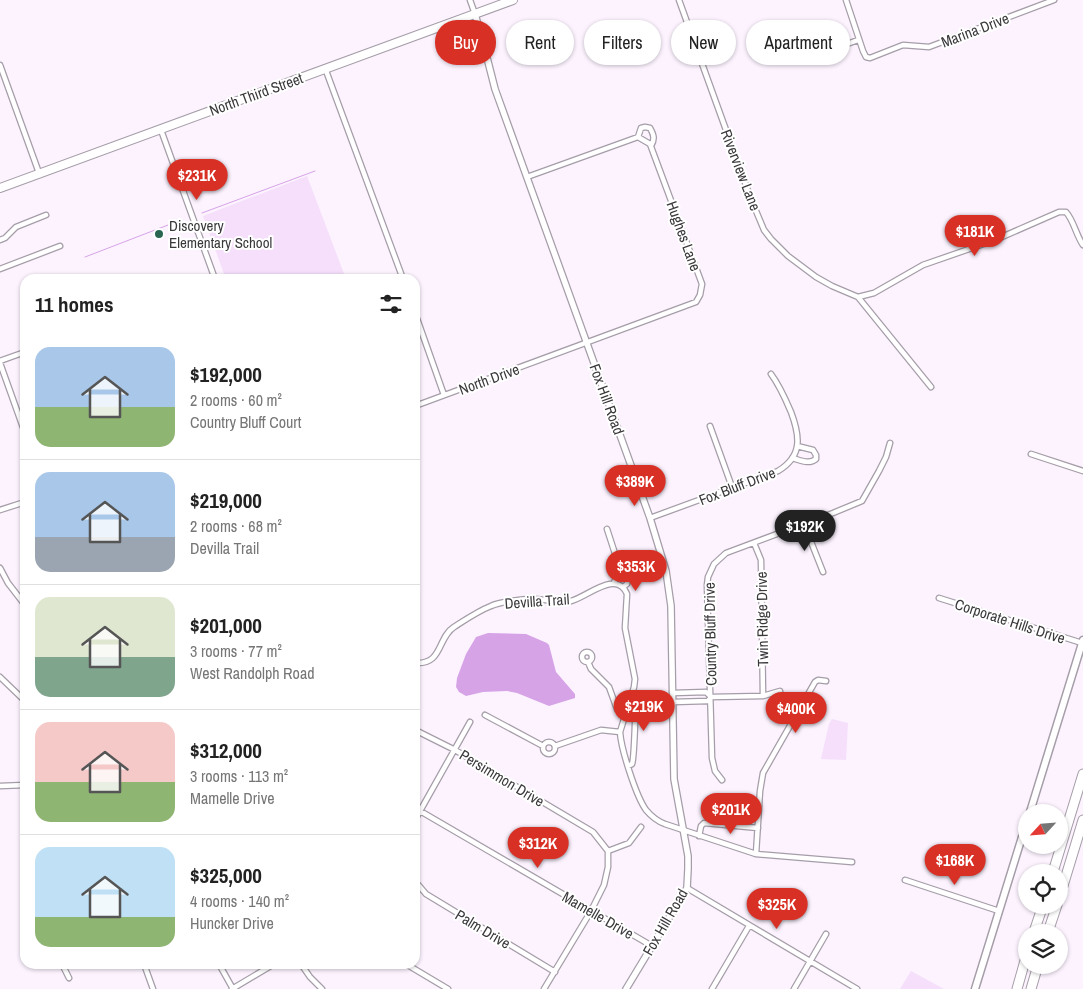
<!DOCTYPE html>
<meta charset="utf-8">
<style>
body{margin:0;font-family:"Archivo Narrow",sans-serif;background:#f2f2f2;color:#222;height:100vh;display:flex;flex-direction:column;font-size:19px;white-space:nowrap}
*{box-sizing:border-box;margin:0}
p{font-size:16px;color:#767676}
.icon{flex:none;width:28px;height:28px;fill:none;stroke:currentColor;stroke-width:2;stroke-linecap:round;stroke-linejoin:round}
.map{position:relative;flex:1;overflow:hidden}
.sheet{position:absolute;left:20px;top:274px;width:400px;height:695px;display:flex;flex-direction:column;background:#fff;border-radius:15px;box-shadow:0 1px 4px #0004}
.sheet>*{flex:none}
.top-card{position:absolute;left:435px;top:20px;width:475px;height:45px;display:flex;gap:10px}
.needle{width:32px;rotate:244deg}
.tools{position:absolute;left:1018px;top:804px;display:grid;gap:10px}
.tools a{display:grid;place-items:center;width:50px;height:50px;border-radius:50%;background:#fff;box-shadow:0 1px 4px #0004;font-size:25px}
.price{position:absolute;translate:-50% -42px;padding:0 11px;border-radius:18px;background:#d93025;color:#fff;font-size:16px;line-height:32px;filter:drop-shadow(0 1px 2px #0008)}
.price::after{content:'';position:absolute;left:50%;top:30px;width:15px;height:11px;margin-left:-8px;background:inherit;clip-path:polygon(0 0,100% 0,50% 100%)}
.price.active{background:#222;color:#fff}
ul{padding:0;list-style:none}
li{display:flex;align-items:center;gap:15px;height:125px;padding:0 15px}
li+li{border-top:1px solid #e0e0e0}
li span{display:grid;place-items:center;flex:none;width:140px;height:100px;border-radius:15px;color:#555}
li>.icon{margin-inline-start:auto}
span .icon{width:60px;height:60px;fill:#fffc;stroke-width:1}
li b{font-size:21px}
h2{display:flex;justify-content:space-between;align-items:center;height:60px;padding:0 15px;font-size:21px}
.chip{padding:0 18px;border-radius:22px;background:#fff;box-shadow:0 1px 4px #0004;font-size:18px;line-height:45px}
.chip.active{background:#d93025;color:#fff}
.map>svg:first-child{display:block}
.green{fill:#f5dffb}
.water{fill:#d7a3e7}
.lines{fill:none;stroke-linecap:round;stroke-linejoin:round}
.stream{stroke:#d7a3e7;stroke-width:1}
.minor-casing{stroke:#a59da8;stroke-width:7}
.tertiary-casing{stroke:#a59da8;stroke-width:8}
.secondary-casing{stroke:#a59da8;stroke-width:9}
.primary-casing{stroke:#a59da8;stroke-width:10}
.motorway-casing{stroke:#a59da8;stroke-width:11}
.minor{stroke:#fff;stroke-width:4.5}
.tertiary{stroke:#fff;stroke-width:5.5}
.secondary{stroke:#fff;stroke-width:6}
.primary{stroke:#fff;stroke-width:8}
.motorway{stroke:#fff;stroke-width:9}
.poi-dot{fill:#296651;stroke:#fff;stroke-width:2}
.labels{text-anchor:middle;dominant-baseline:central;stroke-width:4;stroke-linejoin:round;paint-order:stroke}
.street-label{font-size:15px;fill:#3b383c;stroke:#fff}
.poi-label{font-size:15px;fill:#3b383c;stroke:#fff;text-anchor:start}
</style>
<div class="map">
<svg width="1083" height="989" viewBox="0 0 1083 989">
<rect width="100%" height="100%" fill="#fcf3ff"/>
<path class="green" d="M307 176 346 279H226L203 216Z
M832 719 848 723 846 760 821 759 829 724Z
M911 971 944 989H900Z"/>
<path class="water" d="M488 633 526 634 547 643 549 645 556 672 575 694V698L549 706 517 693 507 691 483 692 466 696 459 692 456 687 457 678 466 654 476 637Z"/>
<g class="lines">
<path class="stream" d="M202 213 315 171
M85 257 181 220"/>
<defs>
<path id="minor" d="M470 0 475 14
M679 0 751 199 764 230 771 239 788 256 816 277 832 286 858 297 931 387
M846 0 863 51 866 57 870 58 903 45 929 47 1054 0
M801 61 858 40
M0 65 39 173
M325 68 403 279
M161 130 215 279
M638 137 641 128 645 127 650 128C654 135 655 139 651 146
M0 240 5 238 16 227 46 215
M0 269 60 246
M858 297 874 293 923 265 995 240 1059 212H1066C1074 221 1076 235 1083 245
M415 313 444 395
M0 361 25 352
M0 363 25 433
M415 406 696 302 700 295 702 284 650 144 638 137 527 177
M710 426 732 487
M1031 454 1083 471
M792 458C800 460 809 465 816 459V455L813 450 797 446
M0 510 25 502
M650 518 778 471C803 456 800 436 791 412 785 398 780 386 771 374
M804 524 823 572
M607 529 621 572
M754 543 761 560 763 696
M0 568 8 583 25 605
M614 583 617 574 621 572 626 574 628 579 627 584 623 587
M939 598 1082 643
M582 657a5 5 0 1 1 10 0a5 5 0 1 1-10 0Z
M588 662 591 669 609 687 617 709 625 713
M415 663C443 665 437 638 454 627 465 620 478 611 491 606 499 602 522 599 532 599 545 599 558 603 571 601 587 597 617 569 627 594L625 628 635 679 634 687 620 732C621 749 636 796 646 810 651 816 657 821 665 824L756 854 852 862
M0 677 25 701
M711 697 763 696 780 691
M673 702 708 701 711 697 706 692 673 693
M485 715 543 746
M415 730 455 750 593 832 608 851
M543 748a6 6 0 1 1 12 0a6 6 0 1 1-12 0Z
M555 746 601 730 620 732
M628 766 632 764C634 760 636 707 635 703L629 700
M722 780 715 771 712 758 707 585 708 577 714 564 726 553 833 513 862 501 879 471 886 457 890 443
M0 786 25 785
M415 808 652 946
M415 820 470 722
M699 836 701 826 704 823 758 828
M608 851 629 843 641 827
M756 854 760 791 763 773 815 682 818 680 826 681
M905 880 999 911
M415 881 426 894 555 972
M687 888 857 989
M62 964 69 978
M144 964 153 989
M219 964 233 989
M301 964 310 977 322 989
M406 964 448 989
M232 989 274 964
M544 989 591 911 604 885 608 867V851
M712 989 749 926
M794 989 826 934"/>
<path id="tertiary" d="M475 14 483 42 495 89 650 518 666 571 671 606 674 779 688 856V869L687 888 626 989"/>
<path id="secondary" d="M1030 812 1083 640
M975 989 1026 824"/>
<path id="primary" d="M0 188 513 0"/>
<path id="motorway" d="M1053 872 1083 774
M1059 899 1083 820
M1034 932 1043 905
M1048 932 1057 905
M1017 989 1026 957
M1031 989 1038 965"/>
</defs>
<use href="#minor" class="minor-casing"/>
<use href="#tertiary" class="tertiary-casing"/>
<use href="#secondary" class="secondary-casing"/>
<use href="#primary" class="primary-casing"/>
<use href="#motorway" class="motorway-casing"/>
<use href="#minor" class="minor"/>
<use href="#tertiary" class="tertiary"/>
<use href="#secondary" class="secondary"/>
<use href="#primary" class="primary"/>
<use href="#motorway" class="motorway"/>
</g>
<circle class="poi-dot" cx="159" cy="234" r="5"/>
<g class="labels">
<g class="street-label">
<text transform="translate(975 30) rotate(-21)">Marina Drive</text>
<text transform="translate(256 94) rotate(-20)">North Third Street</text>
<text transform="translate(741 170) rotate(69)">Riverview Lane</text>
<text transform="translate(684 236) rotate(70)">Hughes Lane</text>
<text transform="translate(489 379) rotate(-20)">North Drive</text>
<text transform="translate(607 399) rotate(70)">Fox Hill Road</text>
<text transform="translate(737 486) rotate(-21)">Fox Bluff Drive</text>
<text transform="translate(537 601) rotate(-4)">Devilla Trail</text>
<text transform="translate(762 619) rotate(-91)">Twin Ridge Drive</text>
<text transform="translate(1010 621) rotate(18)">Corporate Hills Drive</text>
<text transform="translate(710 634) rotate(-91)">Country Bluff Drive</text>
<text transform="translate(502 778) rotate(31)">Persimmon Drive</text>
<text transform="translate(598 915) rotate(30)">Mamelle Drive</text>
<text transform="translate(665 922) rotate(-60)">Fox Hill Road</text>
<text transform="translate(483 929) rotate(31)">Palm Drive</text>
</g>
<g class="poi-label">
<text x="169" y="225">Discovery<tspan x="169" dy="17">Elementary School</tspan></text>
</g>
</g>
</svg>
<div class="tools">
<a><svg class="needle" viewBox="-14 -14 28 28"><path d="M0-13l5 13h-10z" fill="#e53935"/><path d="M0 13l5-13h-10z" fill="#767676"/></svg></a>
<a><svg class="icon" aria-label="locate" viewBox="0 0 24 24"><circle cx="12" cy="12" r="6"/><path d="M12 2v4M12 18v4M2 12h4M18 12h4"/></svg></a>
<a><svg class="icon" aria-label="layers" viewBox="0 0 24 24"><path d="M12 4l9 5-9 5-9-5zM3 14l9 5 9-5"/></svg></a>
</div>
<b class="price" style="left:197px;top:201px">$231K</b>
<b class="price" style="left:975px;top:257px">$181K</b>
<b class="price" style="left:635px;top:507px">$389K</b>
<b class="price active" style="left:805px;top:552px">$192K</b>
<b class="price" style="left:636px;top:592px">$353K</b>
<b class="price" style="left:644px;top:732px">$219K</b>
<b class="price" style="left:796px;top:734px">$400K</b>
<b class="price" style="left:731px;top:835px">$201K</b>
<b class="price" style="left:538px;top:869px">$312K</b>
<b class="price" style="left:955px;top:886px">$168K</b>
<b class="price" style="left:777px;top:930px">$325K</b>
<div class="top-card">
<a class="chip active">Buy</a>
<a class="chip">Rent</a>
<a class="chip">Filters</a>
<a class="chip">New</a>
<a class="chip">Apartment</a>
</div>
<section class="sheet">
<h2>11 homes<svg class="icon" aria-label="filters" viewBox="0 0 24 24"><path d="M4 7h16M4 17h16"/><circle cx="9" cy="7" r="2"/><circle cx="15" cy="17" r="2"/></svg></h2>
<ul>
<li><span style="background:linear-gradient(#a9c7e8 60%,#8fb573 0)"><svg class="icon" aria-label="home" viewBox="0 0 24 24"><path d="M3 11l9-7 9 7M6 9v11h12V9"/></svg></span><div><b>$192,000</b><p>2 rooms · 60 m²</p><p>Country Bluff Court</p></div></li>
<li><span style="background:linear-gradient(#a9c7e8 65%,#9aa5b1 0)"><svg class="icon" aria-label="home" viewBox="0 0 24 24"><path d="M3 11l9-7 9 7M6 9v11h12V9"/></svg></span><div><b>$219,000</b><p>2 rooms · 68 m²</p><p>Devilla Trail</p></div></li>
<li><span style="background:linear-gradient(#dfe7d0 60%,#7fa58c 0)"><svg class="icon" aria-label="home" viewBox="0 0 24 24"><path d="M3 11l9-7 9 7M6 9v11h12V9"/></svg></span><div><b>$201,000</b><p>3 rooms · 77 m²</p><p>West Randolph Road</p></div></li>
<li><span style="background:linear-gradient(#f6c9c9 60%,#8fb573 0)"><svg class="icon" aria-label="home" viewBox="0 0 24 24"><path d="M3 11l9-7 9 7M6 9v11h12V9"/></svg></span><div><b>$312,000</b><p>3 rooms · 113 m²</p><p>Mamelle Drive</p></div></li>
<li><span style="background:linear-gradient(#bfe0f5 70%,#8fb573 0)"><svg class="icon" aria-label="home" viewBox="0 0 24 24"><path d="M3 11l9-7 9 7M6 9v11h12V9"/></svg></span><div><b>$325,000</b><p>4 rooms · 140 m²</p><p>Huncker Drive</p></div></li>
</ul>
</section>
</div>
